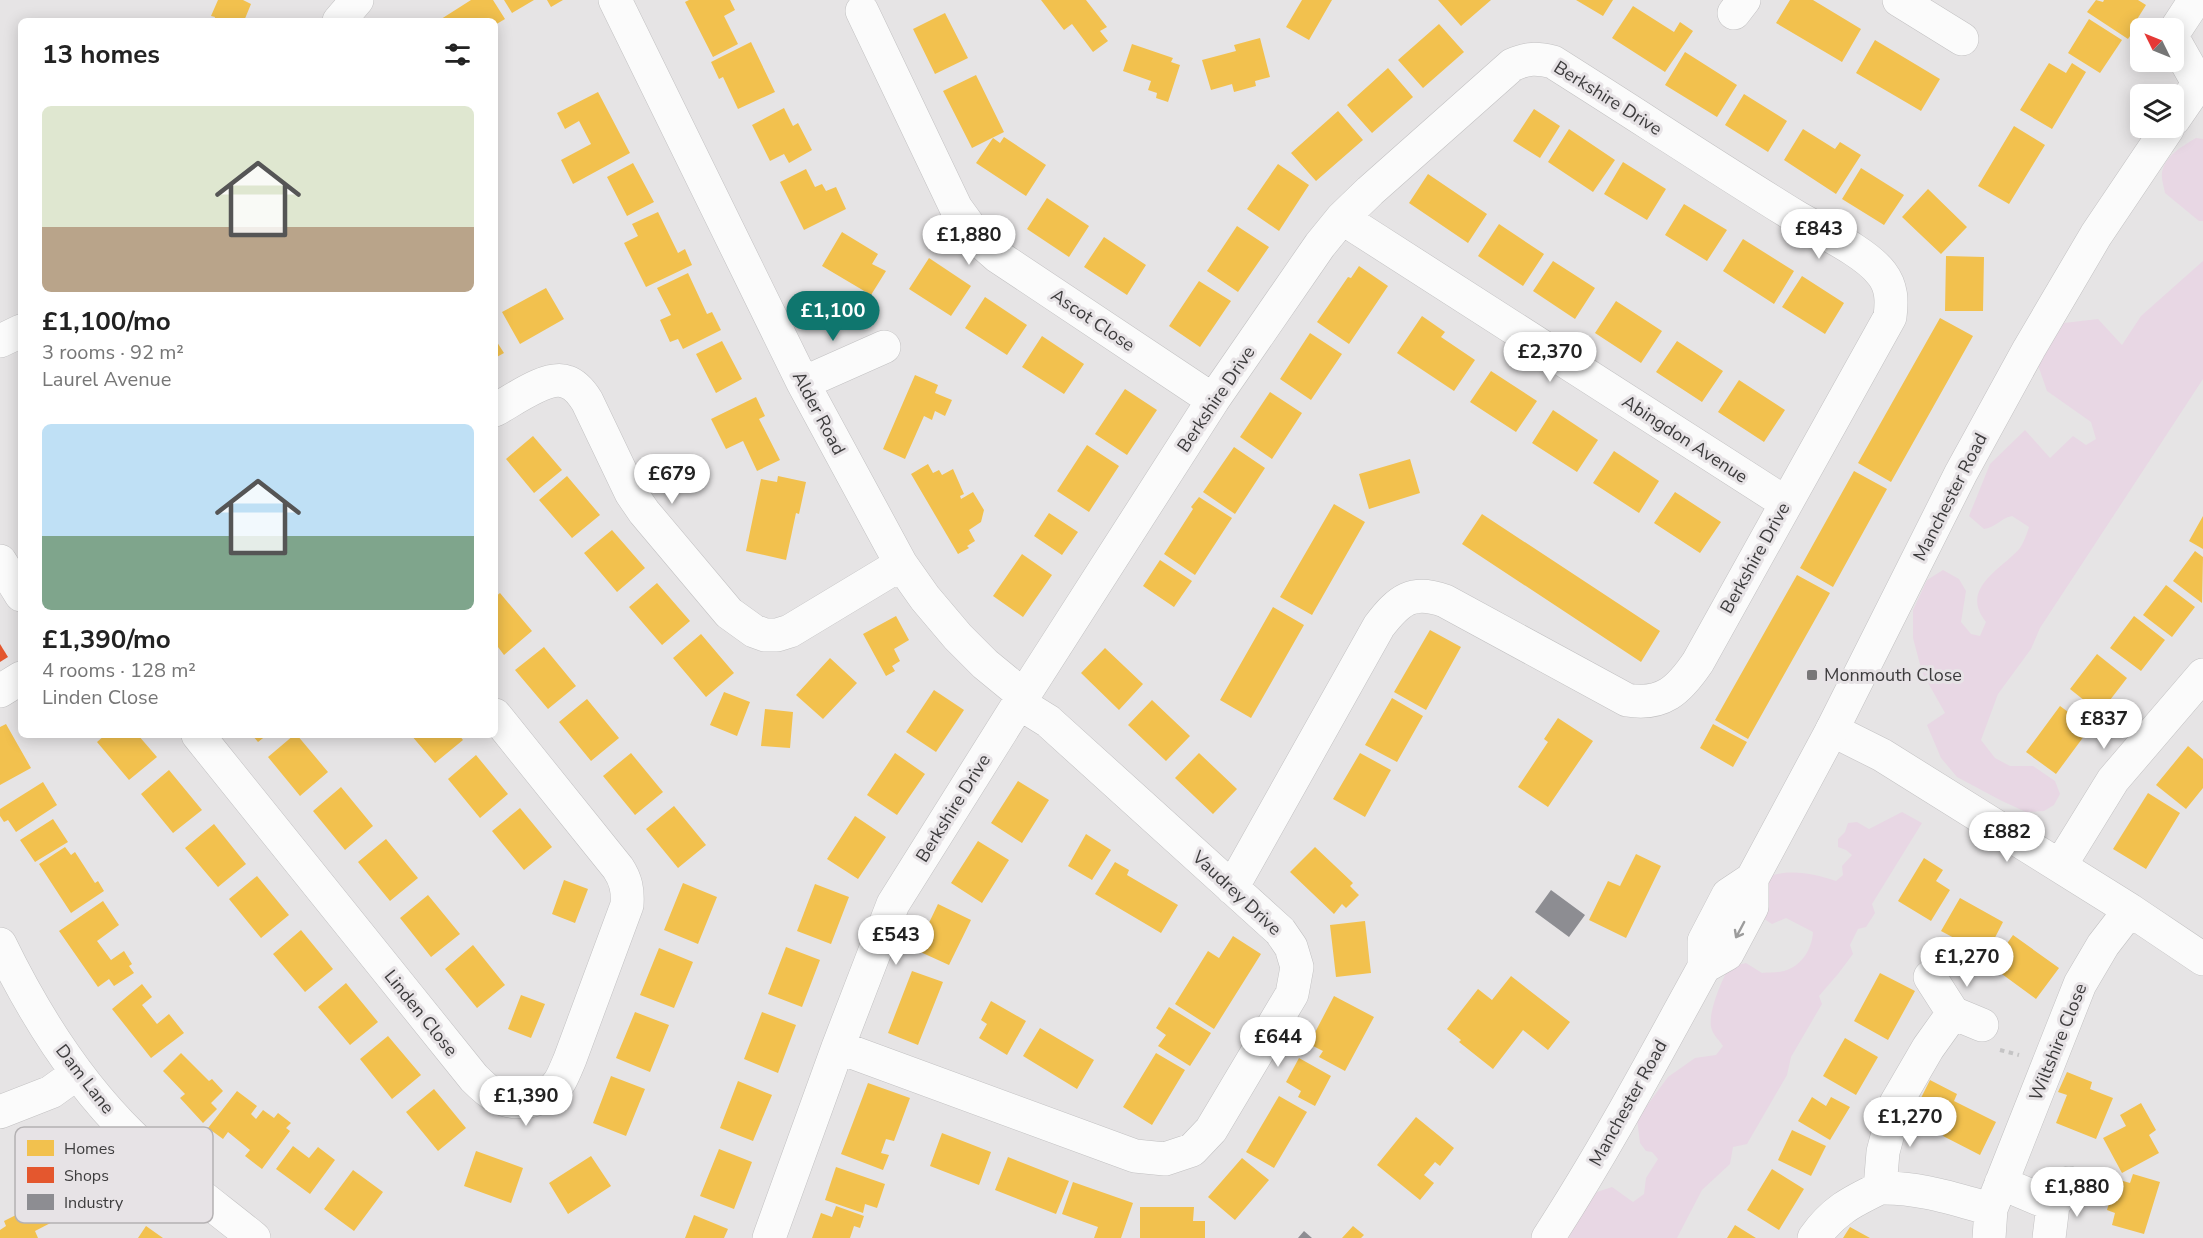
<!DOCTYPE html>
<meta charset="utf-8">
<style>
body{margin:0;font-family:"Nunito Sans",sans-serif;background:#f2f2f2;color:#222;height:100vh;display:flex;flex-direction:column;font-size:22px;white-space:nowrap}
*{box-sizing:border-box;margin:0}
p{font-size:20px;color:#767676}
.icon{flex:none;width:33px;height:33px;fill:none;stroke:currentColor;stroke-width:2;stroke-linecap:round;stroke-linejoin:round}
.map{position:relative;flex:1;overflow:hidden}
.sheet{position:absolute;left:18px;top:18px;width:480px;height:720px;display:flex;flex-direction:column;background:#fff;border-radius:9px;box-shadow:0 3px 15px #0003}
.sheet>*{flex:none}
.needle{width:39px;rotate:313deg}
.fabs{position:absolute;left:2130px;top:18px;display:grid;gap:12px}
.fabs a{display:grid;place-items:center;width:54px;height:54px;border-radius:9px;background:#fff;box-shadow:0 3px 15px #0003;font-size:30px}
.price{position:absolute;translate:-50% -51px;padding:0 14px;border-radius:21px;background:#fff;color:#222;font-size:20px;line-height:39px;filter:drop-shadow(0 2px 3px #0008)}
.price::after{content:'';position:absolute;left:50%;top:36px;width:18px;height:14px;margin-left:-9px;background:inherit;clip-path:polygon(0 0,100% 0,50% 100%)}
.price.selected{background:#0f766e;color:#fff}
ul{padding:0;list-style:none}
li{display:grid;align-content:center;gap:12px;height:318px;padding:0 24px}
li span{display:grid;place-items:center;height:186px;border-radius:9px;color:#555}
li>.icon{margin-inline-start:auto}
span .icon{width:108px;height:108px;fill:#fffc;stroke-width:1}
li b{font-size:26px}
h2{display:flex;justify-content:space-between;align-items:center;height:72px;padding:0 24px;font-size:26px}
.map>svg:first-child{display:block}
.green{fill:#e8d7e4}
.homes{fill:#f2c14e}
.shops{fill:#e4572e}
.industry{fill:#8d8d92}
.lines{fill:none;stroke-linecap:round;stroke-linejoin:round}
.minor-casing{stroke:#c2c1c2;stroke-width:34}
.major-casing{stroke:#c2c1c2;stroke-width:34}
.path{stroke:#c5c4c5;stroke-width:4;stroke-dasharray:4.5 4.5;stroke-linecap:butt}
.minor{stroke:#fbfbfb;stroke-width:33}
.major{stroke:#fbfbfb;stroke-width:33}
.oneway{stroke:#9c9c9c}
.poi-dot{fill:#787778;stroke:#e7e3e6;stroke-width:2}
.labels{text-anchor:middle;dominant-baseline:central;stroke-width:6;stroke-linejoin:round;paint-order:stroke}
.street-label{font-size:18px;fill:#3d3c3d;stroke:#e7e3e6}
.poi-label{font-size:18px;fill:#3d3c3d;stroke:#e7e3e6;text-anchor:start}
.key{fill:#e7e3e6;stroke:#b4b1b3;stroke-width:1.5}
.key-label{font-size:16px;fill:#3d3c3d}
</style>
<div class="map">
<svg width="2203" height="1238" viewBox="0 0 2203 1238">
<rect width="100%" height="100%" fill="#e6e4e5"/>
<path class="green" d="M2196 138 2203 139V221H2199L2165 193C2164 187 2161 179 2162 173 2164 156 2183 146 2196 138Z
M2203 261V379L2040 628 2031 649 1998 694 1981 740 1995 758 2010 766H2033L2055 781 2060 794 2054 805 2044 811 2026 812 2000 800 1957 777 1941 758 1927 725 1945 713 1922 672 1913 638V610L1927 580 1943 570 1959 579 1966 591 1961 622 1971 634 1980 636 1986 622C1959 588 2001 570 2020 548 2024 542 2027 533 2029 527L2012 516C1999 519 1997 527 1984 529L1969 516 1990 464 2025 430 2050 458 2073 436 2086 445 2096 439 2091 422 2047 391 2038 365 2064 323 2098 319 2122 345 2141 316Z
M1902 812 1922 823 1872 904 1875 913 1866 927 1858 929 1850 945 1853 954 1838 974 1819 996 1822 1004 1791 1057 1787 1075 1747 1144 1733 1147 1730 1164 1702 1190 1677 1238H1569L1575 1224 1597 1192 1612 1187 1633 1202 1644 1194 1646 1178 1658 1159 1652 1152 1646 1151 1640 1143 1637 1119 1668 1077 1695 1058 1716 1055 1723 1046C1720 1041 1714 1036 1712 1030 1706 1016 1722 980 1729 967L1746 963 1762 973C1770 972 1780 973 1787 970 1803 964 1812 948 1813 932L1786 918 1772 924 1758 915 1765 878C1788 868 1813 873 1836 881L1843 875 1842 866 1852 855 1846 850 1838 847V839L1845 832 1848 823 1857 822 1869 829Z"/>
<path class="homes" d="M218 0H243L251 4 244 21H214L215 17 211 16Z
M471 0H493L505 19 495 25V21H438Z
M504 0H534L512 13Z
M547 0H563L551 7Z
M689 0H730L735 10 724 16 738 44 713 57 685 2Z
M1041 0H1086L1107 27 1100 31 1108 41 1093 52 1072 24 1064 30Z
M1302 0H1332L1309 40 1286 27Z
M1438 0H1491L1461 26Z
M1576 0H1613L1603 16Z
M1790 0H1813L1861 29 1842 62 1776 23Z
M2096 0 2103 2 2104 0H2138L2146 5 2136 21 2139 23 2128 39 2087 12Z
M1633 6 1674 32 1680 22 1693 31 1665 72 1612 38Z
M945 13 968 58 935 74 913 29Z
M2089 19 2122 40 2100 73 2068 53Z
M1439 24 1464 52 1423 88 1398 60Z
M1260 38 1270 77 1255 81 1256 86 1234 92 1232 84 1211 90 1202 60 1236 51 1234 45Z
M1875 40 1940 79 1921 111 1856 73Z
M751 42 775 92 738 109 723 77 719 79 711 62Z
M1132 44 1173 58 1171 62 1180 65 1168 102 1156 98 1157 93 1148 90 1151 81 1123 71Z
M1685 52 1737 85 1717 117 1665 85Z
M2049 63 2066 73 2072 63 2086 72 2052 129 2020 110Z
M1388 68 1413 97 1372 133 1347 105Z
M976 75 1004 132 972 148 943 91Z
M598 92 630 153 573 184 561 160 591 144 579 121 565 129 557 113Z
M1744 94 1787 121 1768 152 1725 125Z
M784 108 793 126 798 123 812 150 789 163 784 154 770 161 752 125Z
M1534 109 1560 126 1540 158 1513 141Z
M1338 111 1363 140 1316 181 1291 153Z
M2014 126 2045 145 2009 204 1978 186Z
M1569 129 1615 160 1593 192 1548 162Z
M1803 129 1835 149 1840 142 1861 155 1836 194 1784 160Z
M1004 137 1046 165 1026 196 976 163 993 138 1000 143Z
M1623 162 1666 189 1647 220 1604 194Z
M633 163 654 202 627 216 607 177Z
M1278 164 1309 185 1279 231 1247 209Z
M1861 168 1904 195 1884 225 1842 199Z
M806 169 815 187 822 184 826 191 836 187 846 209 804 230 780 182Z
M1428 174 1487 214 1468 243 1409 203Z
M1928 189 1967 227 1941 254 1902 217Z
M1047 198 1089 226 1069 257 1027 229Z
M1684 204 1727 230 1707 261 1665 235Z
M658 212 678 253 685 249 692 265 646 287 624 243 638 236 632 224Z
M1499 224 1544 254 1523 286 1478 256Z
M1237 226 1269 247 1238 292 1207 271Z
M842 232 878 254 872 264 886 271 871 295 822 266Z
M1104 237 1146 265 1127 295 1084 267Z
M1743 239 1794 271 1774 304 1723 271Z
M1946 256 1984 257 1983 311H1945Z
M929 258 971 286 951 316 909 289Z
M1553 261 1595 288 1575 319 1533 291Z
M1359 266 1388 286 1349 344 1317 322 1348 277 1351 278Z
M688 273 707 314 712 312 721 330 683 349 678 339 670 342 660 320 671 315 657 288Z
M1802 276 1844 303 1825 334 1782 307Z
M1199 281 1231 301 1200 347 1169 326Z
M546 288 564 319 520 344 502 312Z
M985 297 1027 325 1007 355 965 328Z
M1616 301 1662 331 1641 363 1595 333Z
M1422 316 1445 332 1441 337 1475 360 1454 391 1397 353Z
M1940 318 1973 336 1891 482 1858 463Z
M1310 333 1342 354 1311 400 1280 379Z
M1042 336 1084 364 1064 394 1022 367Z
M495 339 504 353 495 358Z
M722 341 742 379 716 393 696 354Z
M1677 341 1723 371 1702 402 1656 372Z
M1491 371 1537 401 1516 432 1470 402Z
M915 375 938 385 935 393 952 400 945 416 935 411 932 420 924 416 905 459 883 449Z
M1739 380 1785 410 1764 442 1718 412Z
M1125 389 1157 410 1127 455 1095 434Z
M1270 392 1302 413 1272 459 1240 437Z
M756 397 765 416 759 419 780 460 757 471 743 441 726 449 711 419Z
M1553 410 1598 440 1577 472 1532 443Z
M533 436 562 470 534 493 506 459Z
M1087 445 1119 466 1089 512 1057 491Z
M1234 447 1265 468 1235 514 1203 492Z
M1614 451 1659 481 1639 513 1593 483Z
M1410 459 1420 493 1369 509 1359 474Z
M928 464 933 473 939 470 942 475 953 469 964 494 960 496 961 499 973 492 984 510 981 522 969 530 975 541 967 546 969 548 958 554 911 474Z
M1854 471 1887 489 1833 587 1800 568Z
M567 476 600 515 572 538 539 500Z
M778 476 806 482 799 514 796 513 786 560 746 551 761 479 777 482Z
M1675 492 1721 522 1700 553 1654 523Z
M1199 497 1232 518 1195 575 1164 554 1193 509 1191 507Z
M1334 504 1365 522 1312 615 1280 597Z
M1049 513 1078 532 1062 555 1034 536Z
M1482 514 1660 631 1641 662 1462 544Z
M2203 516V549L2189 541Z
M612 530 645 568 617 592 584 553Z
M2195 551 2203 557 2202 603 2173 581Z
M1022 554 1052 575 1023 617 993 596Z
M1160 560 1192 581 1174 607 1143 586Z
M1797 575 1830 593 1748 739 1715 720Z
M657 583 690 621 662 645 629 607Z
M2166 585 2195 607 2172 637 2143 615Z
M500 593 532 631 504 655 495 643V597Z
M1273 607 1304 625 1251 718 1220 700Z
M896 616 909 640 894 649 900 661 892 666 895 671 886 676 863 634Z
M2134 616 2165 640 2141 671 2110 648Z
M1430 630 1461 647 1426 710 1394 692Z
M701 634 734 673 706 697 673 658Z
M544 647 576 686 548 709 515 670Z
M1105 648 1143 684 1119 710 1081 673Z
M2097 654 2127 678 2100 713 2070 689Z
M830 658 857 683 823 719 796 695Z
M934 690 964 710 936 752 906 732Z
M724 692 750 702 737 736 710 725Z
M1392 698 1423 716 1397 762 1365 745Z
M587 699 619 738 591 761 559 722Z
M1152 700 1190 736 1166 761 1128 725Z
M2060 706 2090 728 2056 774 2026 752Z
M765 709 793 712 790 748 761 746Z
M1558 718 1593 741 1548 807 1518 787 1548 742 1544 739Z
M6 724 31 768 0 785V727Z
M1713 724 1747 742 1733 767 1700 748Z
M105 735H138L157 757 129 780 97 742Z
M252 735H267L258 742Z
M294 735H297L328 772 300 796 268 757Z
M411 735H459L463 740 435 763Z
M2188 746 2203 759V788L2186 809 2156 785Z
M631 753 663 792 635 815 603 776Z
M895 753 925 774 897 815 867 795Z
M1199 753 1237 789 1213 814 1175 778Z
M1360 753 1391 770 1365 817 1333 799Z
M476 755 508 794 480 818 448 779Z
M169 770 202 810 173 833 141 794Z
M1018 781 1049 800 1022 843 991 823Z
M43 782 57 805 16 832 8 820 4 822 0 816V809Z
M341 787 373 826 345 850 313 811Z
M2148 793 2180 813 2146 869 2113 849Z
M674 806 706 845 678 868 646 829Z
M520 808 552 847 524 870 492 831Z
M855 816 886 837 858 879 827 859Z
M53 819 68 842 35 862 20 840Z
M214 824 246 864 218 887 185 848Z
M1086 834 1111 850 1092 880 1068 866Z
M386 839 418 878 390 901 358 862Z
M978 841 1009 860 982 903 951 883Z
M65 847 71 855 75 852 95 883 98 881 104 891 71 913 39 864Z
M1315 847 1353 883 1350 886 1359 895 1346 908 1342 904 1334 914 1290 872Z
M1636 854 1661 866 1626 938 1589 920 1608 881 1620 886Z
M1924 858 1943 870 1936 881 1950 890 1931 921 1898 901Z
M1115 862 1129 870 1127 875 1178 905 1161 933 1095 894Z
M257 876 289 915 261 938 229 899Z
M564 880 588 889 575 923 552 914Z
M683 883 717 897 698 944 664 930Z
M815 884 849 897 831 944 797 931Z
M428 895 460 934 431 957 400 918Z
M1960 898 2003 922 1986 955 1941 931Z
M103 901 119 925 97 941 111 960 124 951 132 964 129 966 134 973 114 986 109 979 98 987 59 931Z
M938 904 971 920 949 965 916 950Z
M1365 921 1371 973 1336 977 1330 925Z
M301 930 333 969 305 992 273 954Z
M2013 935 2059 968 2036 999 1991 966Z
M1233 936 1261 954 1214 1029 1175 1004 1208 951 1219 958Z
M473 945 505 985 477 1008 445 969Z
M786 947 820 960 802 1007 768 994Z
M659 948 693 962 674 1008 640 995Z
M912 971 943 982 918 1045 888 1033Z
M1880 973 1915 991 1888 1040 1854 1021Z
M1511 976 1570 1022 1548 1050 1523 1030 1493 1069 1459 1042 1461 1040 1447 1029 1478 989 1492 1000Z
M346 983 378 1022 350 1045 318 1007Z
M142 984 152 997 142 1005 157 1024 169 1014 184 1033 151 1058 112 1009Z
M521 995 545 1004 531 1038 508 1029Z
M1334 996 1374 1017 1345 1071 1319 1057 1323 1051 1309 1044Z
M991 1001 1026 1021 1007 1055 979 1038 987 1024 981 1020Z
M1169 1007 1211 1033 1190 1066 1158 1046 1166 1035 1156 1028Z
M635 1012 669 1025 650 1072 616 1058Z
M762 1012 796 1025 778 1073 744 1059Z
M1040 1028 1094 1060 1077 1089 1023 1056Z
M388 1036 421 1075 392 1099 360 1059Z
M1845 1038 1878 1057 1856 1095 1823 1076Z
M181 1053 209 1081 212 1079 223 1091 211 1103 217 1109 203 1123 180 1098 185 1094 163 1071Z
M1156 1053 1185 1070 1152 1125 1123 1107Z
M1299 1058 1331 1076 1315 1106 1298 1097 1301 1091 1286 1082Z
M2067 1072 2092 1082 2090 1089 2113 1098 2096 1139 2056 1123 2067 1095 2058 1092Z
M611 1076 645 1089 626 1136 593 1123Z
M1930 1080 1957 1094 1954 1101 1996 1122 1980 1155 1943 1136 1951 1121 1944 1117 1935 1134 1909 1122Z
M738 1081 772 1095 753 1141 720 1128Z
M868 1083 910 1098 894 1141 886 1139 881 1153 889 1155 883 1170 841 1154Z
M434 1089 466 1128 438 1151 406 1112Z
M237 1091 257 1106 251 1114 256 1119 263 1110 274 1118 278 1113 291 1123 286 1128 290 1131 262 1169 245 1156 250 1150 228 1132 223 1139 208 1128Z
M1279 1096 1307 1112 1274 1168 1246 1152Z
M1812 1097 1826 1106 1831 1097 1850 1107 1830 1140 1798 1121Z
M2141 1103 2156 1130 2149 1135 2159 1153 2122 1173 2103 1138 2126 1126 2120 1115Z
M1416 1117 1454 1148 1440 1166 1435 1162 1424 1175 1434 1183 1420 1200 1377 1165Z
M1792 1130 1826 1146 1811 1176 1778 1160Z
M942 1133 991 1152 979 1185 930 1166Z
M293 1146 309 1158 318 1147 335 1160 310 1194 276 1169Z
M719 1149 752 1162 734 1209 700 1196Z
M476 1151 523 1168 511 1203 464 1186Z
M591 1156 611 1186 568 1214 549 1183Z
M1008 1157 1069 1181 1056 1214 995 1190Z
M1242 1158 1269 1180 1235 1220 1208 1197Z
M836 1167 885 1184 877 1208 865 1204 863 1213 825 1200Z
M1772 1169 1804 1189 1779 1230 1747 1210Z
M353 1170 383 1192 354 1231 324 1209Z
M2133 1174 2160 1182 2144 1234 2112 1225 2115 1213 2107 1210 2116 1179 2130 1183Z
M1073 1182 1133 1203 1121 1238H1094L1098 1227 1062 1214Z
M56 1195 66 1215 35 1231 38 1238H0V1230L6 1226 4 1221Z
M836 1206 864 1216 860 1228 854 1226 850 1238H812L821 1213 832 1217Z
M1140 1207H1194L1193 1221H1205V1238H1140Z
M694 1215 728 1229 724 1238H685Z
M1735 1225 1756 1238H1727Z
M146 1226 163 1238H138Z
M1353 1226 1364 1235 1361 1238H1342Z
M1850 1227 1870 1238H1843Z"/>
<path class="shops" d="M0 644 8 657 0 662Z"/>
<path class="industry" d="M1551 890 1585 915 1569 937 1535 912Z
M1304 1231 1312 1238H1298Z"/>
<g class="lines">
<defs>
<path id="minor" d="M615 0 803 383 901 564 925 598 958 637 985 664 1024 696
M1899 0 1962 39
M862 11 956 208 980 241 997 256 1213 400
M1734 13 1744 0
M339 21 357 0
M2174 32 2195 0
M2174 40 2198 83
M1342 218 1786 503
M0 341 21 331
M803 383 884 347
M495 410C512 401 548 374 567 382 576 385 582 393 587 401L631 493 644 512 729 613 754 631 765 635H777L790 631 901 564
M0 561 21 595
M0 691 21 678
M1832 730 1882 755 2130 910 2203 959
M198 735 474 1078C481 1085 488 1092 496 1096 517 1107 547 1102 560 1081 564 1074 567 1066 570 1059L627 905C628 890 626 880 618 868L495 715
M2060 866 2113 780 2203 675
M0 944C34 1014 75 1080 131 1135 169 1173 212 1204 254 1238
M1930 977 1953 1013 1982 1025
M838 1047 1135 1156 1165 1159 1192 1150 1211 1130 1292 994 1297 967 1291 947 1280 931 1048 721 1019 703
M0 1112 51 1092 76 1074
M2001 1183 2053 1205
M1880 1188C1919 1187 1954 1199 1991 1209
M769 1238 838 1047 893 904 1019 703 1213 400 1320 245 1342 218 1370 191 1512 65C1527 58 1537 58 1553 62 1634 113 1714 166 1795 216 1820 231 1866 252 1882 274 1892 287 1892 301 1890 317L1698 662C1679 690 1663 706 1627 700L1445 601C1412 589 1399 600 1379 626L1232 888
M1814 1238C1833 1211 1851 1202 1880 1188L1883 1152 1896 1103 1928 1048 1953 1013
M1989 1238 1991 1209 2080 984 2103 945 2130 910
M2049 1238 2053 1205 2069 1183"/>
<path id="major" d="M2174 119 2203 77
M1704 967 1727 954 1752 907V879L1832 730 1961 473 2029 349 2096 235 2168 128
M1548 1238C1605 1150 1654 1058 1704 967V941L1728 895 1752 879"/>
</defs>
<use href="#minor" class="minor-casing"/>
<use href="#major" class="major-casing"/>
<path class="path" d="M2000 1050 2019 1055"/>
<use href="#minor" class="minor"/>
<use href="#major" class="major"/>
</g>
<defs><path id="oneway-shaft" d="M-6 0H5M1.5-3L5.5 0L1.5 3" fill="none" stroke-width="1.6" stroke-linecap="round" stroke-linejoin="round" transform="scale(1.5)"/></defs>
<use class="oneway" href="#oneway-shaft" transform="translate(1740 930) rotate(118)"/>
<rect class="poi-dot" x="1806" y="669" width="12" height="12" rx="3"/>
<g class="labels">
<g class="street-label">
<text transform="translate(1608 98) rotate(32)">Berkshire Drive</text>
<text transform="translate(1093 320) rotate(34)">Ascot Close</text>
<text transform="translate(1216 399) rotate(-56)">Berkshire Drive</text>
<text transform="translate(819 413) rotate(62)">Alder Road</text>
<text transform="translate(1685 439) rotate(33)">Abingdon Avenue</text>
<text transform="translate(1950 497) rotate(-63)">Manchester Road</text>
<text transform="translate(1755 558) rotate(-61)">Berkshire Drive</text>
<text transform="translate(953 808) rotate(-58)">Berkshire Drive</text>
<text transform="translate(1237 893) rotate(43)">Vaudrey Drive</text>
<text transform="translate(421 1013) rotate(51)">Linden Close</text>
<text transform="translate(2058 1042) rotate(-68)">Wiltshire Close</text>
<text transform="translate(85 1079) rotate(52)">Dam Lane</text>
<text transform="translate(1628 1103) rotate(-61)">Manchester Road</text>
</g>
<g class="poi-label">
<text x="1824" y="675">Monmouth Close</text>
</g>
</g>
<rect x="15" y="1127" width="198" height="96" rx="9" class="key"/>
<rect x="27" y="1140" width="27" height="16" fill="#f2c14e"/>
<rect x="27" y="1167" width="27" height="16" fill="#e4572e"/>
<rect x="27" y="1194" width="27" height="16" fill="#8d8d92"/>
<g class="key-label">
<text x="64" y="1154">Homes</text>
<text x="64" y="1181">Shops</text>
<text x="64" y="1208">Industry</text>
</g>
</svg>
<div class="fabs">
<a><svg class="needle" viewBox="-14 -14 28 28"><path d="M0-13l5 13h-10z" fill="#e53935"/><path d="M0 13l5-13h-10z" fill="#767676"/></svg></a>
<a><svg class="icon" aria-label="layers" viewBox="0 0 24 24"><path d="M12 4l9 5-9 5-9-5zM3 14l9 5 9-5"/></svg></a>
</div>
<b class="price" style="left:1819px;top:260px">£843</b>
<b class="price" style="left:969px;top:266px">£1,880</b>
<b class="price selected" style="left:833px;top:342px">£1,100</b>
<b class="price" style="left:1550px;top:383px">£2,370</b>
<b class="price" style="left:672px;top:505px">£679</b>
<b class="price" style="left:2104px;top:750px">£837</b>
<b class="price" style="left:2007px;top:863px">£882</b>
<b class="price" style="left:896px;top:966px">£543</b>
<b class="price" style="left:1967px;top:988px">£1,270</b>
<b class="price" style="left:1278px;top:1068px">£644</b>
<b class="price" style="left:526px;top:1127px">£1,390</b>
<b class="price" style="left:1910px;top:1148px">£1,270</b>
<b class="price" style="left:2077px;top:1218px">£1,880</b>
<section class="sheet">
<h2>13 homes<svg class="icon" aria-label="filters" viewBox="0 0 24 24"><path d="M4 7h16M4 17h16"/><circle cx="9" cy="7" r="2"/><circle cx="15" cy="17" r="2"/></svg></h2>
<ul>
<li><span style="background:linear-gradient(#dfe7d0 65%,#b9a48a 0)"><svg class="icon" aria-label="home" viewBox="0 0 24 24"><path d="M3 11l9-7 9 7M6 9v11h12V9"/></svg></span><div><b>£1,100/mo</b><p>3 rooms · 92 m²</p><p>Laurel Avenue</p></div></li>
<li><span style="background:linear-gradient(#bfe0f5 60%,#7fa58c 0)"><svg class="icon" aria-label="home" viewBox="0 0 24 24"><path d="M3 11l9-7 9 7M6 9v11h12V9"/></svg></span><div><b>£1,390/mo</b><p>4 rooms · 128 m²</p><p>Linden Close</p></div></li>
</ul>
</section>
</div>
